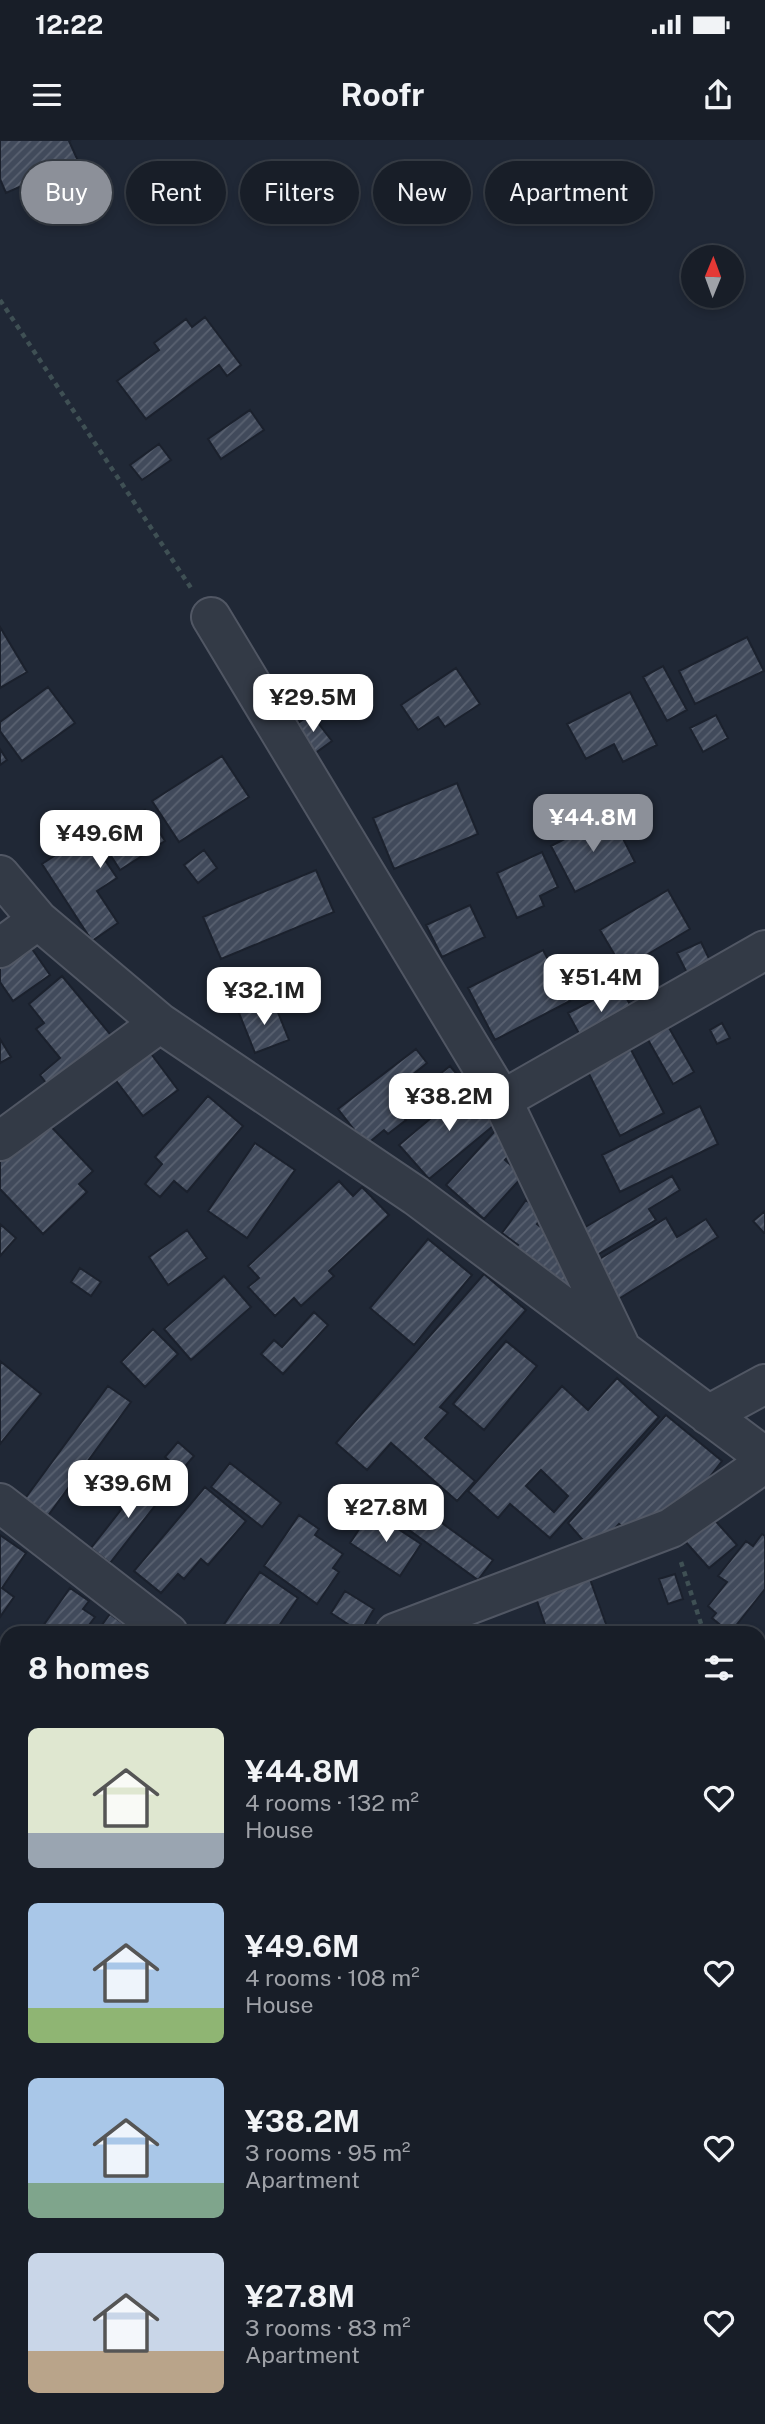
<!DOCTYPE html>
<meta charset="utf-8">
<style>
body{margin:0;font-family:"Public Sans",sans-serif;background:#212730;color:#f1f3f6;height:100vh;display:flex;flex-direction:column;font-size:26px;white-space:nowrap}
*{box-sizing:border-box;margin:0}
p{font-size:23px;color:#9fa2a8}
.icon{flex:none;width:38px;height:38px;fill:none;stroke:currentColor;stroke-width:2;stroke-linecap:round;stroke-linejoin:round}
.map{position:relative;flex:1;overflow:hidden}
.panel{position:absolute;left:0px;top:1486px;width:766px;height:800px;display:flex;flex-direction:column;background:#181e28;border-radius:21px 21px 0 0;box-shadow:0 4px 10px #0003,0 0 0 2px #363c45}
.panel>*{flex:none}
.hud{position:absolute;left:21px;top:21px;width:724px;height:63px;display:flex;gap:14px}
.needle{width:46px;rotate:1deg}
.tools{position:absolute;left:681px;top:105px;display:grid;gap:14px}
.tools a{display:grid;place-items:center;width:63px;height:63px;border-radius:50%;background:#181e28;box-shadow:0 4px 10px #0003,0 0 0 2px #363c45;font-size:35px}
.price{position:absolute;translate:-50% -60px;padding:0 16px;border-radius:14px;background:#fff;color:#222;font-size:23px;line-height:46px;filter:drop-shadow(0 2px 4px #0008)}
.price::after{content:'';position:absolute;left:50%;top:42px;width:21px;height:16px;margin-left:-10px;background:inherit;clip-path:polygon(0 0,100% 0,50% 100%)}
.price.active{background:#8c9099;color:#fff}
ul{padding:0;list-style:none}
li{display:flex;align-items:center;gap:21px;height:175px;padding:0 28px}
li span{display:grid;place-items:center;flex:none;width:196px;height:140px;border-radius:10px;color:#555}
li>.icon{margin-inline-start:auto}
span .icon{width:84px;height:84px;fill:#fffc;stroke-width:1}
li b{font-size:30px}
h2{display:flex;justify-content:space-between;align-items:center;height:84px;padding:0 28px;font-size:30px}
.pill{padding:0 24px;border-radius:32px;background:#181e28;box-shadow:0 4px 10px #0003,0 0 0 2px #363c45;font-size:24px;line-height:63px}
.pill.active{background:#8c9099;color:#fff}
.status{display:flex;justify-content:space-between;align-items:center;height:49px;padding:0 35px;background:#181e28;direction:ltr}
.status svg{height:19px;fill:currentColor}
header{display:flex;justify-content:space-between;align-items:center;height:91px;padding:0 28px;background:#181e28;font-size:32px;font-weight:700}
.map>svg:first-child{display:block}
.park{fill:url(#park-crowns)}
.building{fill:url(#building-hatch);stroke:#1b212d;stroke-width:2;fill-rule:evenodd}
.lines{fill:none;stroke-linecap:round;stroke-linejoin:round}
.minor-casing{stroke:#515764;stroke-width:42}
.path{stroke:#3f5054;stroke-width:4.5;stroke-dasharray:5 5;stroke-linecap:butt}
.minor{stroke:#333a46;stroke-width:38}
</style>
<div class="status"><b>12:22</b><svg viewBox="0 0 49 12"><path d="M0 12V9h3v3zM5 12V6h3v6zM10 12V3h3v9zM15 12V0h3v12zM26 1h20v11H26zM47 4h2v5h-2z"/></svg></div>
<header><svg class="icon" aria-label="menu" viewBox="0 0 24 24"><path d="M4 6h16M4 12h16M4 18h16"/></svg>Roofr<svg class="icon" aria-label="share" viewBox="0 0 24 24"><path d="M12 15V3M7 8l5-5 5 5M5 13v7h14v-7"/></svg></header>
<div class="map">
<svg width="765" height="2284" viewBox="0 0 765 2284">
<defs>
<pattern id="park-crowns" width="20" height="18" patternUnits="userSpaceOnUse" patternTransform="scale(1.75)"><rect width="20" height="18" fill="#233538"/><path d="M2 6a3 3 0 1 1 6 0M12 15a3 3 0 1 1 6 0" fill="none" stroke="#405053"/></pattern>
<pattern id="building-hatch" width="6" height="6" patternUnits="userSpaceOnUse" patternTransform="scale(1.75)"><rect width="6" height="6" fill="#414a5b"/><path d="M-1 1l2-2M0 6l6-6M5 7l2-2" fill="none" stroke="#5a6271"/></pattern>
</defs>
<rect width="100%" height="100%" fill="#202836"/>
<path class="park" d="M0 1790 7 1795V1837L0 1846Z"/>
<path class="building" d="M0 0H71L69 1 78 21 6 53 0 39Z
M205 177 241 225 227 236 219 225 146 279 117 241 159 210 154 203 186 179 192 187Z
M250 270 264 290 221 319 208 299Z
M159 304 171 320 142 340 130 325Z
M0 487 27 532 0 548Z
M747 497 764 531 695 564 679 531Z
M663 526 687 570 667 581 643 537Z
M456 528 480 564 445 587 438 577 418 590 401 565Z
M48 547 75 583 22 621 0 591V582Z
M630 552 657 605 623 622 614 604 586 619 567 584Z
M311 574 332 601 314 614 294 586Z
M716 575 728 598 703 612 690 588Z
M0 609 7 620 0 625Z
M222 616 249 657 179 702 152 661Z
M457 643 478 694 394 729 373 678Z
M145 670 165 701 120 730 111 716 105 720 117 738 97 751 118 783 92 801 42 724 84 696 90 706Z
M611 675 635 722 575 752 551 706Z
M204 710 217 728 198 743 184 725Z
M542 712 558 747 540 756 544 766 517 778 497 733Z
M316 730 334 772 221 819 203 777Z
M668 750 690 789 623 829 600 790Z
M470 765 485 797 442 817 426 785Z
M701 802 713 827 690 839 677 813Z
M30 806 50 835 13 861 0 842V827Z
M543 810 570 861 495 900 468 848Z
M62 836 115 900 53 952 40 935 60 918 36 889 44 883 29 864Z
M620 846 635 874 583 901 568 873Z
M273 860 289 900 255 913 239 873Z
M722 883 730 898 717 904 710 890Z
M668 886 694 932 673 944 647 898Z
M0 899 11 917 0 923Z
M628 904 664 973 620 996 585 926Z
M146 907 178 950 143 976 111 934Z
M416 909 427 923 406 940 418 956 398 971 406 980 388 994 384 990 366 1005 338 969Z
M450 926 460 938 440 955 429 943Z
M469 946 499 981 429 1039 399 1005Z
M208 956 243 986 187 1052 174 1041 160 1057 145 1044 162 1024 155 1017Z
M700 966 718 1004 620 1052 602 1015Z
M43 978 93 1031 79 1044 87 1052 43 1094 0 1049V1019Z
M495 991 515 1009 505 1020 523 1036 484 1079 446 1045Z
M255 1003 295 1030 247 1098 208 1071Z
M672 1036 680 1050 649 1069 656 1080 597 1115 582 1089Z
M339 1041 353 1056 362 1047 389 1075 329 1131 334 1136 301 1166 294 1158 275 1176 248 1147 259 1138 248 1126Z
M526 1060 544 1074 537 1084 557 1100 575 1136 561 1153 510 1115 518 1105 502 1093Z
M765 1071V1093H764L753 1081Z
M666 1078 677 1097 706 1079 718 1097 617 1160 593 1123Z
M0 1084 16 1098 0 1116Z
M187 1090 207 1118 168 1145 149 1117Z
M428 1099 472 1135 414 1205 370 1168Z
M80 1128 101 1142 91 1156 71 1142Z
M484 1134 526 1170 440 1267 448 1273 425 1298 475 1341 457 1361 391 1303 367 1330 336 1303Z
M224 1136 251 1167 191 1220 164 1189Z
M314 1172 328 1185 283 1234 261 1214 274 1200 282 1207Z
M153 1189 178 1214 145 1247 121 1222Z
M506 1201 537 1226 484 1290 453 1264Z
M0 1221 41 1254 0 1304Z
M617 1238 659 1277 550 1398 510 1364 498 1378 468 1351 562 1246 588 1270ZM541 1330 568 1356 554 1372 526 1346Z
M108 1246 131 1262 47 1377 24 1360Z
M666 1275 722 1321 693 1359 626 1390 619 1384 605 1399 588 1406 568 1383Z
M178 1302 194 1316 181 1331 165 1317Z
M230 1323 281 1363 262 1387 211 1347Z
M146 1338 165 1353 110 1423 91 1408Z
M205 1347 246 1381 208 1425 201 1419 184 1439 178 1434 161 1453 134 1431Z
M413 1362 493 1420 478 1440 398 1382Z
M371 1371 421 1404 400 1436 350 1403Z
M299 1375 319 1389 315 1395 343 1414 333 1428 339 1432 317 1464 264 1426Z
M712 1377 737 1405 709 1428 684 1400Z
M762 1394 765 1396V1449L730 1493 712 1478 716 1473 708 1466 727 1442 718 1436 746 1401 753 1406Z
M0 1395 26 1413 2 1448 14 1457 0 1477Z
M260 1432 298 1458 274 1493H218Z
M675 1434 683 1459 668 1464 659 1439Z
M590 1439 607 1487 601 1489 602 1493H548L536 1458Z
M70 1448 89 1461 83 1469 95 1477 83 1493H38Z
M345 1451 374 1469 360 1492 331 1473Z
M110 1474 136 1493H96Z
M0 1509 7 1515V1566L0 1574Z
M4 1579 7 1581V1606L1 1615 0 1584Z
M0 1656 7 1663V1668L0 1676Z
M7 1678V1749L3 1754 0 1751V1687Z
M765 1683V1772L760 1779V1690Z
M7 1901V1997L6 1998 0 1994V1910Z
M0 2177 7 2182V2219L3 2224 0 2221Z
M114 2278H139L134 2284H120Z
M219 2278H264L260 2284H215Z
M280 2278H306L301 2284H275Z
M391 2278H440L435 2284H398Z"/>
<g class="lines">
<defs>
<path id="minor" d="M211 477 502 960 619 1204
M0 735 38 780 160 883 416 1056 765 1317
M0 808 38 780
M502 960 765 810
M0 1001 160 883
M708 1275 765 1244
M0 1363 168 1493
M395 1493 671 1388 765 1323
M0 1638 7 1643
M0 1774 7 1779
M0 1883 7 1873
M0 2018 7 2023
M344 2278 351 2284
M544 2278 552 2284
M478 2284 482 2278"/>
</defs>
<use href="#minor" class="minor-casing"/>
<path class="path" d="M0 160 191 448
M681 1422 704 1493"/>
<use href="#minor" class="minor"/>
</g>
</svg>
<div class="tools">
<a><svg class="needle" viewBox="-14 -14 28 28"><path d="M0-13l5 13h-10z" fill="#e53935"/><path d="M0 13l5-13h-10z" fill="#9fa2a8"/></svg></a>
</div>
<b class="price" style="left:313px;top:594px">¥29.5M</b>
<b class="price active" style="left:593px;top:714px">¥44.8M</b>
<b class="price" style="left:100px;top:730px">¥49.6M</b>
<b class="price" style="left:601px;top:874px">¥51.4M</b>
<b class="price" style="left:264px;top:887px">¥32.1M</b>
<b class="price" style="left:449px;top:993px">¥38.2M</b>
<b class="price" style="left:128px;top:1380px">¥39.6M</b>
<b class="price" style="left:386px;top:1404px">¥27.8M</b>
<div class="hud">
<a class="pill active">Buy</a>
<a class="pill">Rent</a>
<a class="pill">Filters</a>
<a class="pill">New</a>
<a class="pill">Apartment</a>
</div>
<section class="panel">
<h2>8 homes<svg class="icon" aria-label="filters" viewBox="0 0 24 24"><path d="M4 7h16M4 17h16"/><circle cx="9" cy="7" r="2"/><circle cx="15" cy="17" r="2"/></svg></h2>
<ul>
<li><span style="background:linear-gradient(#dfe7d0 75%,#9aa5b1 0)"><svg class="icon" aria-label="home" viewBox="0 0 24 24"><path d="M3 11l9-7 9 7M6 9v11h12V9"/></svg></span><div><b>¥44.8M</b><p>4 rooms · 132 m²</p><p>House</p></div><svg class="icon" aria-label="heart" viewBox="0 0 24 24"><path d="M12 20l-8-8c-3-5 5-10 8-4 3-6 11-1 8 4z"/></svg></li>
<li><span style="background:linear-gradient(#a9c7e8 75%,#8fb573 0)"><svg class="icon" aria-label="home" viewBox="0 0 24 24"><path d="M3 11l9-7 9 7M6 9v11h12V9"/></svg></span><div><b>¥49.6M</b><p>4 rooms · 108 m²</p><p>House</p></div><svg class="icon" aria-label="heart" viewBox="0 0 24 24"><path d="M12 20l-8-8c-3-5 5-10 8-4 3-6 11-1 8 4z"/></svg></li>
<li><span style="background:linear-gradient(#a9c7e8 75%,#7fa58c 0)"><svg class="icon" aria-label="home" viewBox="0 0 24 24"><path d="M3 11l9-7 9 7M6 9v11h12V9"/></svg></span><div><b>¥38.2M</b><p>3 rooms · 95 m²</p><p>Apartment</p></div><svg class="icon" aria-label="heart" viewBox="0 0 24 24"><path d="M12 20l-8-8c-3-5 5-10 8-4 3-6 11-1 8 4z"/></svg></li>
<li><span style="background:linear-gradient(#c9d6e8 70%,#b9a48a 0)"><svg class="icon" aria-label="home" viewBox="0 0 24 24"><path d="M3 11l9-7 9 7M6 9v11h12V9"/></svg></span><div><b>¥27.8M</b><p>3 rooms · 83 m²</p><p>Apartment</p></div><svg class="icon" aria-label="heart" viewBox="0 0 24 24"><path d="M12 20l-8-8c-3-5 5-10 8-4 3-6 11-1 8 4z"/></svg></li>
</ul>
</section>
</div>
